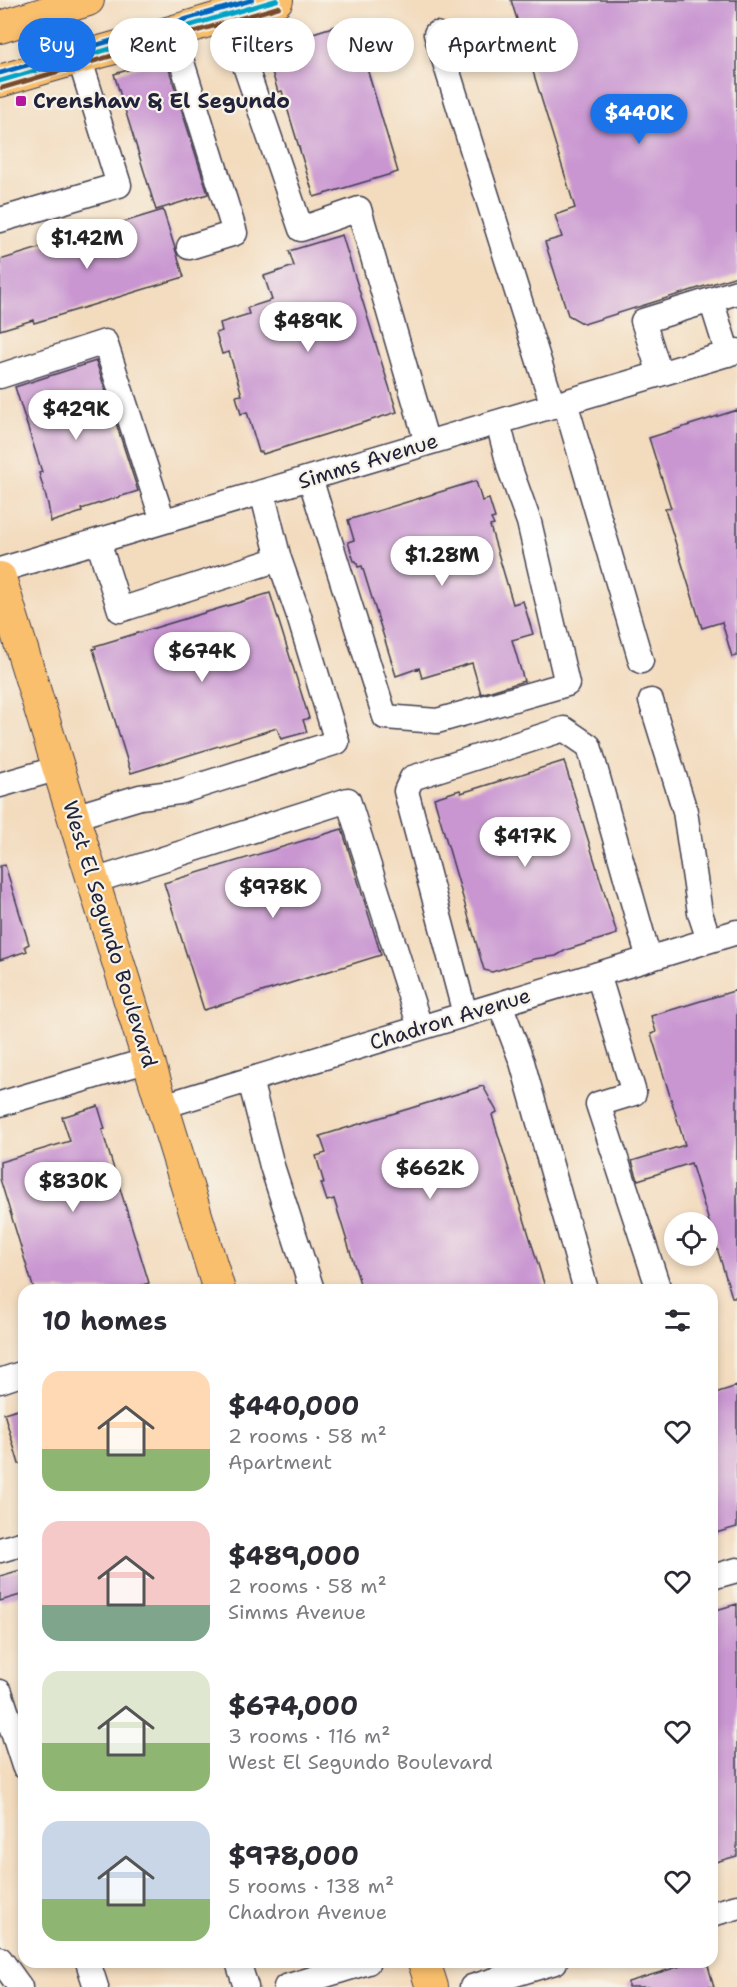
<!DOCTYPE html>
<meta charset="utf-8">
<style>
body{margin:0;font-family:"Shantell Sans",sans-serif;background:#f7f7f7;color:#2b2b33;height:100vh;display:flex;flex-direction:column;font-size:22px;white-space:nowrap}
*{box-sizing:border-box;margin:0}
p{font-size:20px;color:#7c7c81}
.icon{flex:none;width:33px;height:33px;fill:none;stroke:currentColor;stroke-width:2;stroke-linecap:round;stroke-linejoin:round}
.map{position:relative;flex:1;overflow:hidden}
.drawer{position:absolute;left:18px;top:1284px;width:700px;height:684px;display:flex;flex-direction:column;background:#fff;border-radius:18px;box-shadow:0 3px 9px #0003}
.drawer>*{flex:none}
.guide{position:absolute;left:18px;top:18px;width:702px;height:54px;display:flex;gap:12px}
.controls{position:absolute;left:664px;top:1212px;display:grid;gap:12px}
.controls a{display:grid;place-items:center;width:54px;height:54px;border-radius:50%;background:#fff;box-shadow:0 3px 9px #0003;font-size:30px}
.price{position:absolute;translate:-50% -51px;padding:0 14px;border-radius:21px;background:#fff;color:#222;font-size:20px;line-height:39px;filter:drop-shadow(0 2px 3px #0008)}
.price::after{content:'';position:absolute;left:50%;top:36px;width:18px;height:14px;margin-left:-9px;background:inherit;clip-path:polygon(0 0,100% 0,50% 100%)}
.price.active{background:#1a73e8;color:#fff}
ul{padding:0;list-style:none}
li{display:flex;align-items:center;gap:18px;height:150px;padding:0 24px}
li span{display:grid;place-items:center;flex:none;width:168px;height:120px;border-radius:18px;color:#555}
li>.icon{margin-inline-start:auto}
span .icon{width:72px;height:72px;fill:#fffc;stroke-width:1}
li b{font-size:26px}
h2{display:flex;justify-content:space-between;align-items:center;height:72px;padding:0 24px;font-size:26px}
.chip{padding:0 21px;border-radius:27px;background:#fff;box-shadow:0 3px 9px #0003;font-size:21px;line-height:54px}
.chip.active{background:#1a73e8;color:#fff}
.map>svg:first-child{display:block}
.building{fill:#c996d1}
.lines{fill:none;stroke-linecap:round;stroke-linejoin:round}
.minor-casing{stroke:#413e4f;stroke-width:27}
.major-casing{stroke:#413e4f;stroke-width:34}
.minor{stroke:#fff;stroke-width:24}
.major{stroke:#f9bf6d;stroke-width:32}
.bus-1-casing{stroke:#f7f3e8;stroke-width:9}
.bus-2-casing{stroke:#f7f3e8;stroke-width:9}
.bus-3-casing{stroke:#f7f3e8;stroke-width:9}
.bus-1{stroke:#02a2c7;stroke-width:4.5}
.bus-2{stroke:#7a4b2a;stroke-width:4.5}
.bus-3{stroke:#0065bd;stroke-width:4.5}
.poi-dot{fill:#b5179e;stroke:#f7f3e8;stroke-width:2}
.labels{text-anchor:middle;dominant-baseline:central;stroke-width:4.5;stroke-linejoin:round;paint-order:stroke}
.poi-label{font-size:21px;font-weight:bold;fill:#22223b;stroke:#f7f3e8;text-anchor:start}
.street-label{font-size:21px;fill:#22223b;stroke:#f7f3e8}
</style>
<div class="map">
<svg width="737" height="1987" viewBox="0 0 737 1987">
<rect width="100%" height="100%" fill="#f7f3e8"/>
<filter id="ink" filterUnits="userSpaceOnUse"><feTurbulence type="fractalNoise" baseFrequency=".0167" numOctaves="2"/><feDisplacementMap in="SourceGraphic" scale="12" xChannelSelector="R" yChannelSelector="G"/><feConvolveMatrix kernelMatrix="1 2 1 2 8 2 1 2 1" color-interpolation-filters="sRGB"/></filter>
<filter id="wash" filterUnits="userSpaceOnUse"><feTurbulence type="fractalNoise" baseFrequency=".008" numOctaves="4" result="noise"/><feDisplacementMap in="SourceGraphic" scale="24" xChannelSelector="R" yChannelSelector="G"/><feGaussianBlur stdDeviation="1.35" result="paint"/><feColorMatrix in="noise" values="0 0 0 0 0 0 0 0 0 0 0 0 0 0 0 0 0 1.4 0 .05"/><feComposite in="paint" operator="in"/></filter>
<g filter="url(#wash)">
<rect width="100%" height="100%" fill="#f3dbbe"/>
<g id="blocks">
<path class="building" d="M511 0H737V276L584 324 568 315 545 242 562 237 555 215 575 208Z
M342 24 343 28 354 25 398 172 314 197 282 91 278 92 265 48Z
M152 63 153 67 167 63 208 194 156 210 114 74Z
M163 210 184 277 34 323 33 320 0 330V260Z
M342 235 397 412 263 454 262 452H259L247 412 241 414 236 396 242 395 229 352 222 354 216 333 222 331 220 323 249 314 247 308 272 300 264 276 294 266 289 251Z
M96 361 138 491 81 509 82 512 51 522 48 504 39 473 42 472 15 387Z
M737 410V656L732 657 722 622 702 628 665 509 671 508 649 438Z
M476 481 482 501 489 499 495 518 491 519 494 525 490 526 513 604 523 601 533 634 512 640 524 681 481 694 472 663 422 678 419 668 396 676 362 566 358 567 356 561H354L348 542 354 540 348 520Z
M270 593 309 718 303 720 307 732 281 739 277 728 131 773 93 649 96 648 95 646Z
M564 761 617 934 566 950 556 956 534 959 492 972 484 970 434 798 460 790 461 793Z
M342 829 381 955 204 1010 164 883Z
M5 865 29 944 25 946 27 951 0 960V866Z
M737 990V1297H732L691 1163 638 1180 632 1161 685 1145 651 1034 656 1032 651 1016Z
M483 1086 497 1112 492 1115 546 1290H362L334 1199 327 1201 321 1183H324L316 1156 326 1153 320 1136Z
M98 1106 105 1129 102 1130 149 1283 127 1290H34L0 1179V1162L70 1141 62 1117Z
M737 1386V1527L712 1534V1394Z
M24 1407V1464H19L4 1413Z
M24 1569V1594L0 1601V1576Z
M737 1604V1856L712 1863V1611Z
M694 1962H707L714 1987H628V1982Z"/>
</g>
</g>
<g filter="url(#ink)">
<use href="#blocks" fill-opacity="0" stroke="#413e4f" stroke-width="1.5"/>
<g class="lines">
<defs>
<path id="minor" d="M228 16 301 229 359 209 427 443
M172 30 235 233 189 247
M436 34 553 406
M0 220 119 185 79 57
M711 300 728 354
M660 374 643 321 737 292
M0 376 105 342 163 521
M565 402 641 661
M310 478 385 717 437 721 567 684 529 522 510 469 498 422
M98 541 120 610 279 559
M0 570 737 351
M651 701 685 811 700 913 709 940
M0 785 59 768
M74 817 140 797 179 792 337 742 298 613 279 559 262 492
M94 881 348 800 420 1027
M598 974 634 1093 598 1104 659 1290
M500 1004 522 1062 586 1290
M465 1014 406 791 412 778 564 729 589 746 649 959
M250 1080 272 1166 312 1290
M0 1104 149 1060
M163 1106 737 932
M0 1381 24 1373
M0 1550 24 1543
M712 1577 737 1570
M0 1692 24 1766
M712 1914 737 1907
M0 1959 20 1987
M88 1962 96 1987
M238 1962 246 1987
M286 1987 368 1962
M472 1987 555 1962"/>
<path id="major" d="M0 27 88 0
M0 81C92 53 185 30 277 0
M0 578 219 1290
M424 1962 432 1987"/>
</defs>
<use href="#minor" class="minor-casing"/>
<use href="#major" class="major-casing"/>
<use href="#minor" class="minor"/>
<use href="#major" class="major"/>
<defs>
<path id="bus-1" d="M0 81 277 0"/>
<path id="bus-2" d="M2 88 279 7"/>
<path id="bus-3" d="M0 73 252 0"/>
</defs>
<use href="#bus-1" class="bus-1-casing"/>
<use href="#bus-2" class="bus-2-casing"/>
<use href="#bus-3" class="bus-3-casing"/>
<use href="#bus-1" class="bus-1"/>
<use href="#bus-2" class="bus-2"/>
<use href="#bus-3" class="bus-3"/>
</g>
</g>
<rect class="poi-dot" x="15" y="95" width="12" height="12" rx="3"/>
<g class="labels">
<g class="poi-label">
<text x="33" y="101">Crenshaw &amp; El Segundo</text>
</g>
<g class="street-label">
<text transform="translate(368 461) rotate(-17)">Simms Avenue</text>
<text transform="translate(110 934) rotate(73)">West El Segundo Boulevard</text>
<text transform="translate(450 1019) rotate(-17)">Chadron Avenue</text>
</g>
</g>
</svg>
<div class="controls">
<a><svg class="icon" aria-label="locate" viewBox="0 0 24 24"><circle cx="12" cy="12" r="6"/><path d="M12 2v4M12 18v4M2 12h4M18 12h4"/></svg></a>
</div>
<b class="price active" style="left:639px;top:145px">$440K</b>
<b class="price" style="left:87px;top:270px">$1.42M</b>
<b class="price" style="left:308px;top:353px">$489K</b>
<b class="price" style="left:76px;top:441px">$429K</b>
<b class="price" style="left:442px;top:587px">$1.28M</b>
<b class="price" style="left:202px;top:683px">$674K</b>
<b class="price" style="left:525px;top:868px">$417K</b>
<b class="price" style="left:273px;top:919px">$978K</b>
<b class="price" style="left:430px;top:1200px">$662K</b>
<b class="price" style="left:73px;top:1213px">$830K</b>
<div class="guide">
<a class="chip active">Buy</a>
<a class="chip">Rent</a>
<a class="chip">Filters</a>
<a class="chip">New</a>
<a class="chip">Apartment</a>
</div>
<section class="drawer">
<h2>10 homes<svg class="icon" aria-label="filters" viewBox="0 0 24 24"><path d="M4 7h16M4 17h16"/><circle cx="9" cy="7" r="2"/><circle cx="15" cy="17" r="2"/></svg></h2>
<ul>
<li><span style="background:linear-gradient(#ffd9b3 65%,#8fb573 0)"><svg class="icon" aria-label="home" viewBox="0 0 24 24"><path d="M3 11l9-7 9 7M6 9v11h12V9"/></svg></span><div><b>$440,000</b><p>2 rooms · 58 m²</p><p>Apartment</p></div><svg class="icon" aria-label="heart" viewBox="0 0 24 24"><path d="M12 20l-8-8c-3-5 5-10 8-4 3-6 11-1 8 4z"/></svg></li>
<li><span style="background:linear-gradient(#f6c9c9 70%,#7fa58c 0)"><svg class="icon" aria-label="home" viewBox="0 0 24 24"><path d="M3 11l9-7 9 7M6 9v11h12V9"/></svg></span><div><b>$489,000</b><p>2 rooms · 58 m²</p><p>Simms Avenue</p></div><svg class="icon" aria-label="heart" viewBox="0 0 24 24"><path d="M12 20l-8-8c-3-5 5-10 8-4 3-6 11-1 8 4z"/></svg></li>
<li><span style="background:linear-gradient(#dfe7d0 60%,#8fb573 0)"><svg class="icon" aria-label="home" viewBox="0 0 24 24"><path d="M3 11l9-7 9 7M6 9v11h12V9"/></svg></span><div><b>$674,000</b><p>3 rooms · 116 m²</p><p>West El Segundo Boulevard</p></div><svg class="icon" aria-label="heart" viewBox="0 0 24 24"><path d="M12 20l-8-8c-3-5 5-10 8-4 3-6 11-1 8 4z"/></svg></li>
<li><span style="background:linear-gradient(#c9d6e8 65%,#8fb573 0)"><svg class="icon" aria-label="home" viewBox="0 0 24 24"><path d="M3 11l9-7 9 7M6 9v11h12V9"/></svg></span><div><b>$978,000</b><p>5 rooms · 138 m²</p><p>Chadron Avenue</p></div><svg class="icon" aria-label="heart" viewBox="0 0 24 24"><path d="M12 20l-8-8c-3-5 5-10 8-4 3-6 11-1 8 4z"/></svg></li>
</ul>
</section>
</div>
